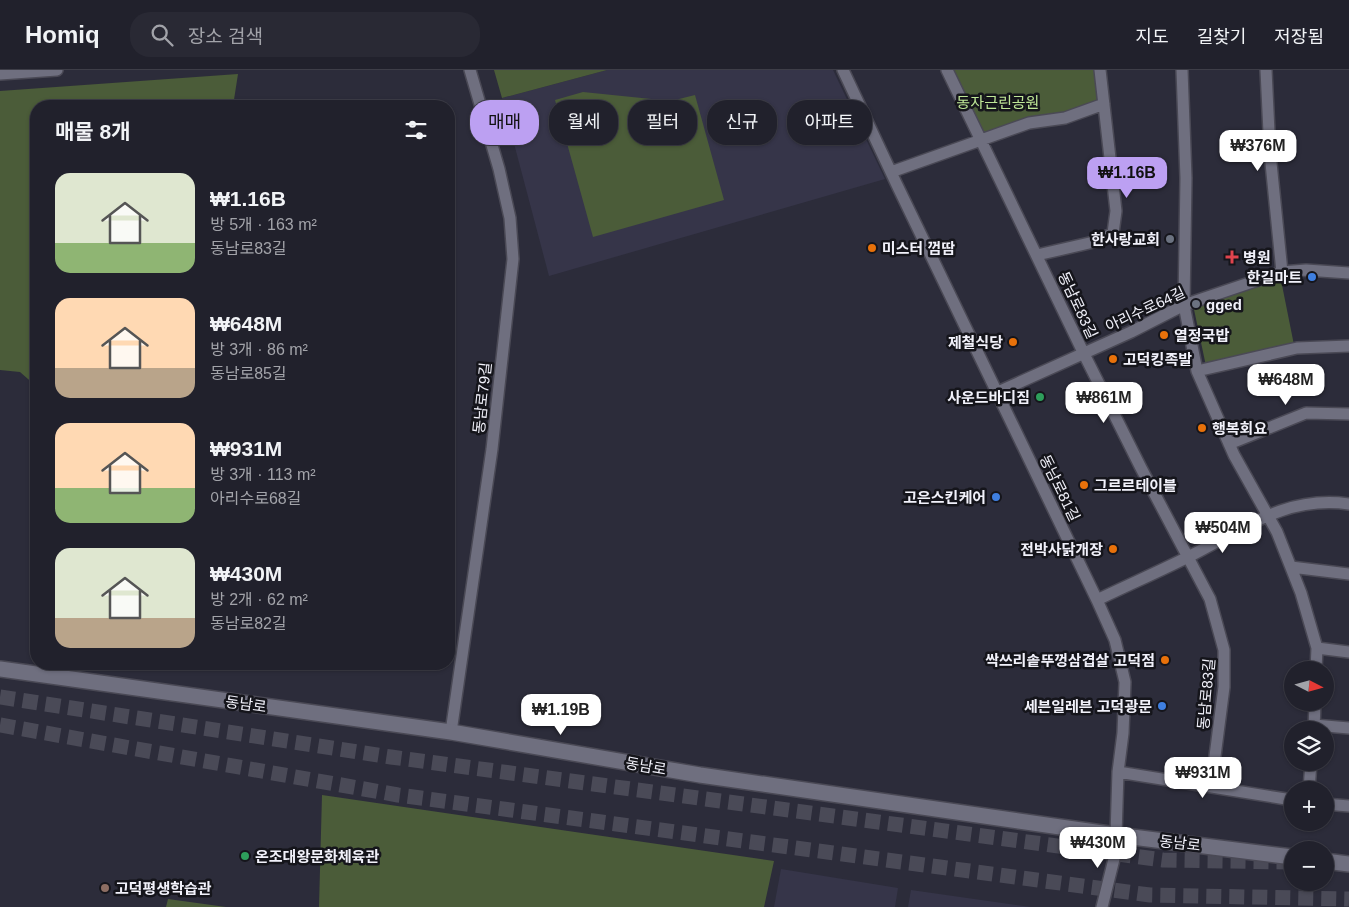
<!DOCTYPE html>
<html lang="ko">
<meta charset="utf-8">
<style>
body{margin:0;font-family:Helvetica,"Noto Sans KR",sans-serif;background:#292934;color:#f1f3f6;height:100vh;display:flex;flex-direction:column;font-size:19px;white-space:nowrap}
*{box-sizing:border-box;margin:0}
p{font-size:16px;color:#a2a3a9}
.icon{flex:none;width:28px;height:28px;fill:none;stroke:currentColor;stroke-width:2;stroke-linecap:round;stroke-linejoin:round}
.map{position:relative;flex:1;overflow:hidden}
.side{position:absolute;left:30px;top:30px;width:425px;height:570px;display:flex;flex-direction:column;background:#21212c;border-radius:20px;box-shadow:0 1px 4px #0004,0 0 0 1px #3e3e48}
.side>*{flex:none}
.hud{position:absolute;left:470px;top:30px;width:475px;height:45px;display:flex;gap:10px}
.needle{width:32px;rotate:96deg}
.fabs{position:absolute;left:1284px;top:591px;display:grid;gap:10px}
.fabs a{display:grid;place-items:center;width:50px;height:50px;border-radius:50%;background:#21212c;box-shadow:0 1px 4px #0004,0 0 0 1px #3e3e48;font-size:25px}
.price{position:absolute;translate:-50% -42px;padding:0 11px;border-radius:10px;background:#fff;color:#222;font-size:16px;line-height:32px;filter:drop-shadow(0 1px 2px #0008)}
.price::after{content:'';position:absolute;left:50%;top:30px;width:15px;height:11px;margin-left:-8px;background:inherit;clip-path:polygon(0 0,100% 0,50% 100%)}
.price.selected{background:#bca0f2;color:#111}
ul{padding:0;list-style:none}
li{display:flex;align-items:center;gap:15px;height:125px;padding:0 25px}
li span{display:grid;place-items:center;flex:none;width:140px;height:100px;border-radius:15px;color:#555}
li>.icon{margin-inline-start:auto}
span .icon{width:60px;height:60px;fill:#fffc;stroke-width:1}
li b{font-size:21px}
h2{display:flex;justify-content:space-between;align-items:center;height:60px;padding:0 25px;font-size:21px}
.pill{padding:0 18px;border-radius:20px;background:#21212c;box-shadow:0 1px 4px #0004,0 0 0 1px #3e3e48;font-size:18px;line-height:45px}
.pill.selected{background:#bca0f2;color:#111}
header{display:flex;align-items:center;gap:30px;box-sizing:border-box;height:70px;padding:0 25px;background:#21212c;border-bottom:1px solid #3e3e48}
header strong{font-size:24px}
nav{display:flex;gap:28px;margin-inline-start:auto;font-size:18px}
.search{width:350px;height:45px;background:#292934;display:flex;align-items:center;gap:12px;box-sizing:border-box;padding:0 18px;border-radius:20px;color:#a2a3a9;font-size:19px}
.map>svg:first-child{display:block}
.built{fill:#363549}
.green{fill:#4b5c39}
.lines{fill:none;stroke-linecap:round;stroke-linejoin:round}
.highway-tunnel{stroke:#4a4a57;stroke-width:15;stroke-dasharray:15 8;stroke-linecap:butt}
.street-casing{stroke:#4a4955;stroke-width:14}
.secondary-casing{stroke:#4a4955;stroke-width:18}
.street{stroke:#6f6f7f;stroke-width:11}
.secondary{stroke:#6f6f7f;stroke-width:15}
.worship-dot{fill:#6b7280;stroke:#15151b;stroke-width:2}
.food-dot{fill:#e8710a;stroke:#15151b;stroke-width:2}
.health-dot{fill:#e0444e;stroke:#15151b;stroke-width:2}
.shop-dot{fill:#3f7fe0;stroke:#15151b;stroke-width:2}
.leisure-dot{fill:#2e9e5b;stroke:#15151b;stroke-width:2}
.education-dot{fill:#8d6e63;stroke:#15151b;stroke-width:2}
.labels{text-anchor:middle;dominant-baseline:central;stroke-width:5;stroke-linejoin:round;paint-order:stroke}
.park-label{font-size:15px;fill:#bfe797;stroke:#15151b}
.poi-label{font-size:15px;font-weight:bold;fill:#f1f1fa;stroke:#15151b;text-anchor:start}
.street-label{font-size:15px;fill:#f1f1fa;stroke:#15151b}
</style>
<header>
<strong>Homiq</strong>
<div class="search"><svg class="icon" aria-label="search" viewBox="0 0 24 24"><circle cx="10" cy="10" r="6"/><path d="M15 15l6 6"/></svg>장소 검색</div>
<nav><a>지도</a><a>길찾기</a><a>저장됨</a></nav>
</header>
<div class="map">
<svg width="1349" height="837" viewBox="0 0 1349 837">
<rect width="100%" height="100%" fill="#2c2c3a"/>
<path class="built" d="M607 0H833L885 109 549 206 502 28Z
M781 799 898 818 895 837H774Z
M911 820 1031 837H908Z"/>
<path class="green" d="M494 0H607L502 28Z
M947 0H1100L1104 34 981 70Z
M238 4 233 36H36V316L20 302 0 300V21Z
M583 22 671 31 695 25 724 130 593 167 555 30Z
M1280 205 1294 275 1206 296 1192 230Z
M322 725 774 791 764 837H319Z
M168 829 226 837H166Z"/>
<g class="lines">
<path class="highway-tunnel" d="M0 627 391 687 1163 790 1286 792
M0 655 398 725 1150 825 1349 829"/>
<defs>
<path id="street" d="M843 0 897 115 1097 530 1115 570 1125 612 1123 663 1118 702 1116 765 1114 789 1102 837
M947 0 1084 284 1141 398 1210 529 1224 580V617L1211 717
M1182 0 1186 108 1184 235 1197 301 1234 385 1277 462 1301 523 1317 578 1316 600
M1266 0 1270 83 1282 202
M0 4 57 0
M891 102 1029 53 1065 48 1104 34
M1037 185 1098 171 1113 163 1116 141 1100 0
M1197 301 1297 278 1349 276
M998 322 1131 262 1184 235 1282 202 1306 200 1349 203
M1229 374 1306 343 1349 344
M1291 497 1349 504
M1097 530C1128 515 1158 502 1188 487 1242 460 1285 425 1349 434
M1317 578 1349 582
M1314 655 1349 658
M1314 660 1315 632
M451 662 492 379 513 189 510 148 499 99 470 0
M1118 702 1292 730
M1309 720 1311 692
M1325 734 1349 736"/>
<path id="secondary" d="M0 599 451 662 700 705 1116 765 1292 787
M1325 791 1349 794"/>
</defs>
<use href="#street" class="street-casing"/>
<use href="#secondary" class="secondary-casing"/>
<use href="#street" class="street"/>
<use href="#secondary" class="secondary"/>
</g>
<g class="worship-dot">
<circle cx="1170" cy="169" r="5"/>
<circle cx="1196" cy="234" r="5"/>
</g>
<g class="food-dot">
<circle cx="872" cy="178" r="5"/>
<circle cx="1164" cy="265" r="5"/>
<circle cx="1013" cy="272" r="5"/>
<circle cx="1113" cy="289" r="5"/>
<circle cx="1202" cy="358" r="5"/>
<circle cx="1084" cy="415" r="5"/>
<circle cx="1113" cy="479" r="5"/>
<circle cx="1165" cy="590" r="5"/>
</g>
<path class="health-dot" d="M1229.5 179.5h5v5h5v5h-5v5h-5v-5h-5v-5h5z"/>
<g class="shop-dot">
<circle cx="1312" cy="207" r="5"/>
<circle cx="996" cy="427" r="5"/>
<circle cx="1162" cy="636" r="5"/>
</g>
<g class="leisure-dot">
<circle cx="1040" cy="327" r="5"/>
<circle cx="245" cy="786" r="5"/>
</g>
<circle class="education-dot" cx="105" cy="818" r="5"/>
<g class="labels">
<g class="park-label">
<text x="998" y="32">동자근린공원</text>
</g>
<g class="poi-label">
<text x="1160" y="169" text-anchor="end">한사랑교회</text>
<text x="882" y="178">미스터 껌땀</text>
<text x="1243" y="187">병원</text>
<text x="1302" y="207" text-anchor="end">한길마트</text>
<text x="1206" y="234">gged</text>
<text x="1174" y="265">열정국밥</text>
<text x="1003" y="272" text-anchor="end">제철식당</text>
<text x="1123" y="289">고덕킹족발</text>
<text x="1030" y="327" text-anchor="end">사운드바디짐</text>
<text x="1212" y="358">행복회요</text>
<text x="1094" y="415">그르르테이블</text>
<text x="986" y="427" text-anchor="end">고은스킨케어</text>
<text x="1103" y="479" text-anchor="end">전박사닭개장</text>
<text x="1155" y="590" text-anchor="end">싹쓰리솥뚜껑삼겹살 고덕점</text>
<text x="1152" y="636" text-anchor="end">세븐일레븐 고덕광문</text>
<text x="255" y="786">온조대왕문화체육관</text>
<text x="115" y="818">고덕평생학습관</text>
</g>
<g class="street-label">
<text transform="translate(1078 235) rotate(65)">동남로83길</text>
<text transform="translate(1145 239) rotate(-25)">아리수로64길</text>
<text transform="translate(482 328) rotate(-84)">동남로79길</text>
<text transform="translate(1060 418) rotate(64)">동남로81길</text>
<text transform="translate(1206 624) rotate(-85)">동남로83길</text>
<text transform="translate(246 634) rotate(8)">동남로</text>
<text transform="translate(646 696) rotate(10)">동남로</text>
<text transform="translate(1180 773) rotate(7)">동남로</text>
</g>
</g>
</svg>
<div class="fabs">
<a><svg class="needle" viewBox="-14 -14 28 28"><path d="M0-13l5 13h-10z" fill="#e53935"/><path d="M0 13l5-13h-10z" fill="#a2a3a9"/></svg></a>
<a><svg class="icon" aria-label="layers" viewBox="0 0 24 24"><path d="M12 4l9 5-9 5-9-5zM3 14l9 5 9-5"/></svg></a>
<a>+</a>
<a>−</a>
</div>
<b class="price" style="left:1258px;top:102px">₩376M</b>
<b class="price selected" style="left:1127px;top:129px">₩1.16B</b>
<b class="price" style="left:1286px;top:336px">₩648M</b>
<b class="price" style="left:1104px;top:354px">₩861M</b>
<b class="price" style="left:1223px;top:484px">₩504M</b>
<b class="price" style="left:561px;top:666px">₩1.19B</b>
<b class="price" style="left:1203px;top:729px">₩931M</b>
<b class="price" style="left:1098px;top:799px">₩430M</b>
<div class="hud">
<a class="pill selected">매매</a>
<a class="pill">월세</a>
<a class="pill">필터</a>
<a class="pill">신규</a>
<a class="pill">아파트</a>
</div>
<section class="side">
<h2>매물 8개<svg class="icon" aria-label="filters" viewBox="0 0 24 24"><path d="M4 7h16M4 17h16"/><circle cx="9" cy="7" r="2"/><circle cx="15" cy="17" r="2"/></svg></h2>
<ul>
<li><span style="background:linear-gradient(#dfe7d0 70%,#8fb573 0)"><svg class="icon" aria-label="home" viewBox="0 0 24 24"><path d="M3 11l9-7 9 7M6 9v11h12V9"/></svg></span><div><b>₩1.16B</b><p>방 5개 · 163 m²</p><p>동남로83길</p></div></li>
<li><span style="background:linear-gradient(#ffd9b3 70%,#b9a48a 0)"><svg class="icon" aria-label="home" viewBox="0 0 24 24"><path d="M3 11l9-7 9 7M6 9v11h12V9"/></svg></span><div><b>₩648M</b><p>방 3개 · 86 m²</p><p>동남로85길</p></div></li>
<li><span style="background:linear-gradient(#ffd9b3 65%,#8fb573 0)"><svg class="icon" aria-label="home" viewBox="0 0 24 24"><path d="M3 11l9-7 9 7M6 9v11h12V9"/></svg></span><div><b>₩931M</b><p>방 3개 · 113 m²</p><p>아리수로68길</p></div></li>
<li><span style="background:linear-gradient(#dfe7d0 70%,#b9a48a 0)"><svg class="icon" aria-label="home" viewBox="0 0 24 24"><path d="M3 11l9-7 9 7M6 9v11h12V9"/></svg></span><div><b>₩430M</b><p>방 2개 · 62 m²</p><p>동남로82길</p></div></li>
</ul>
</section>
</div>
